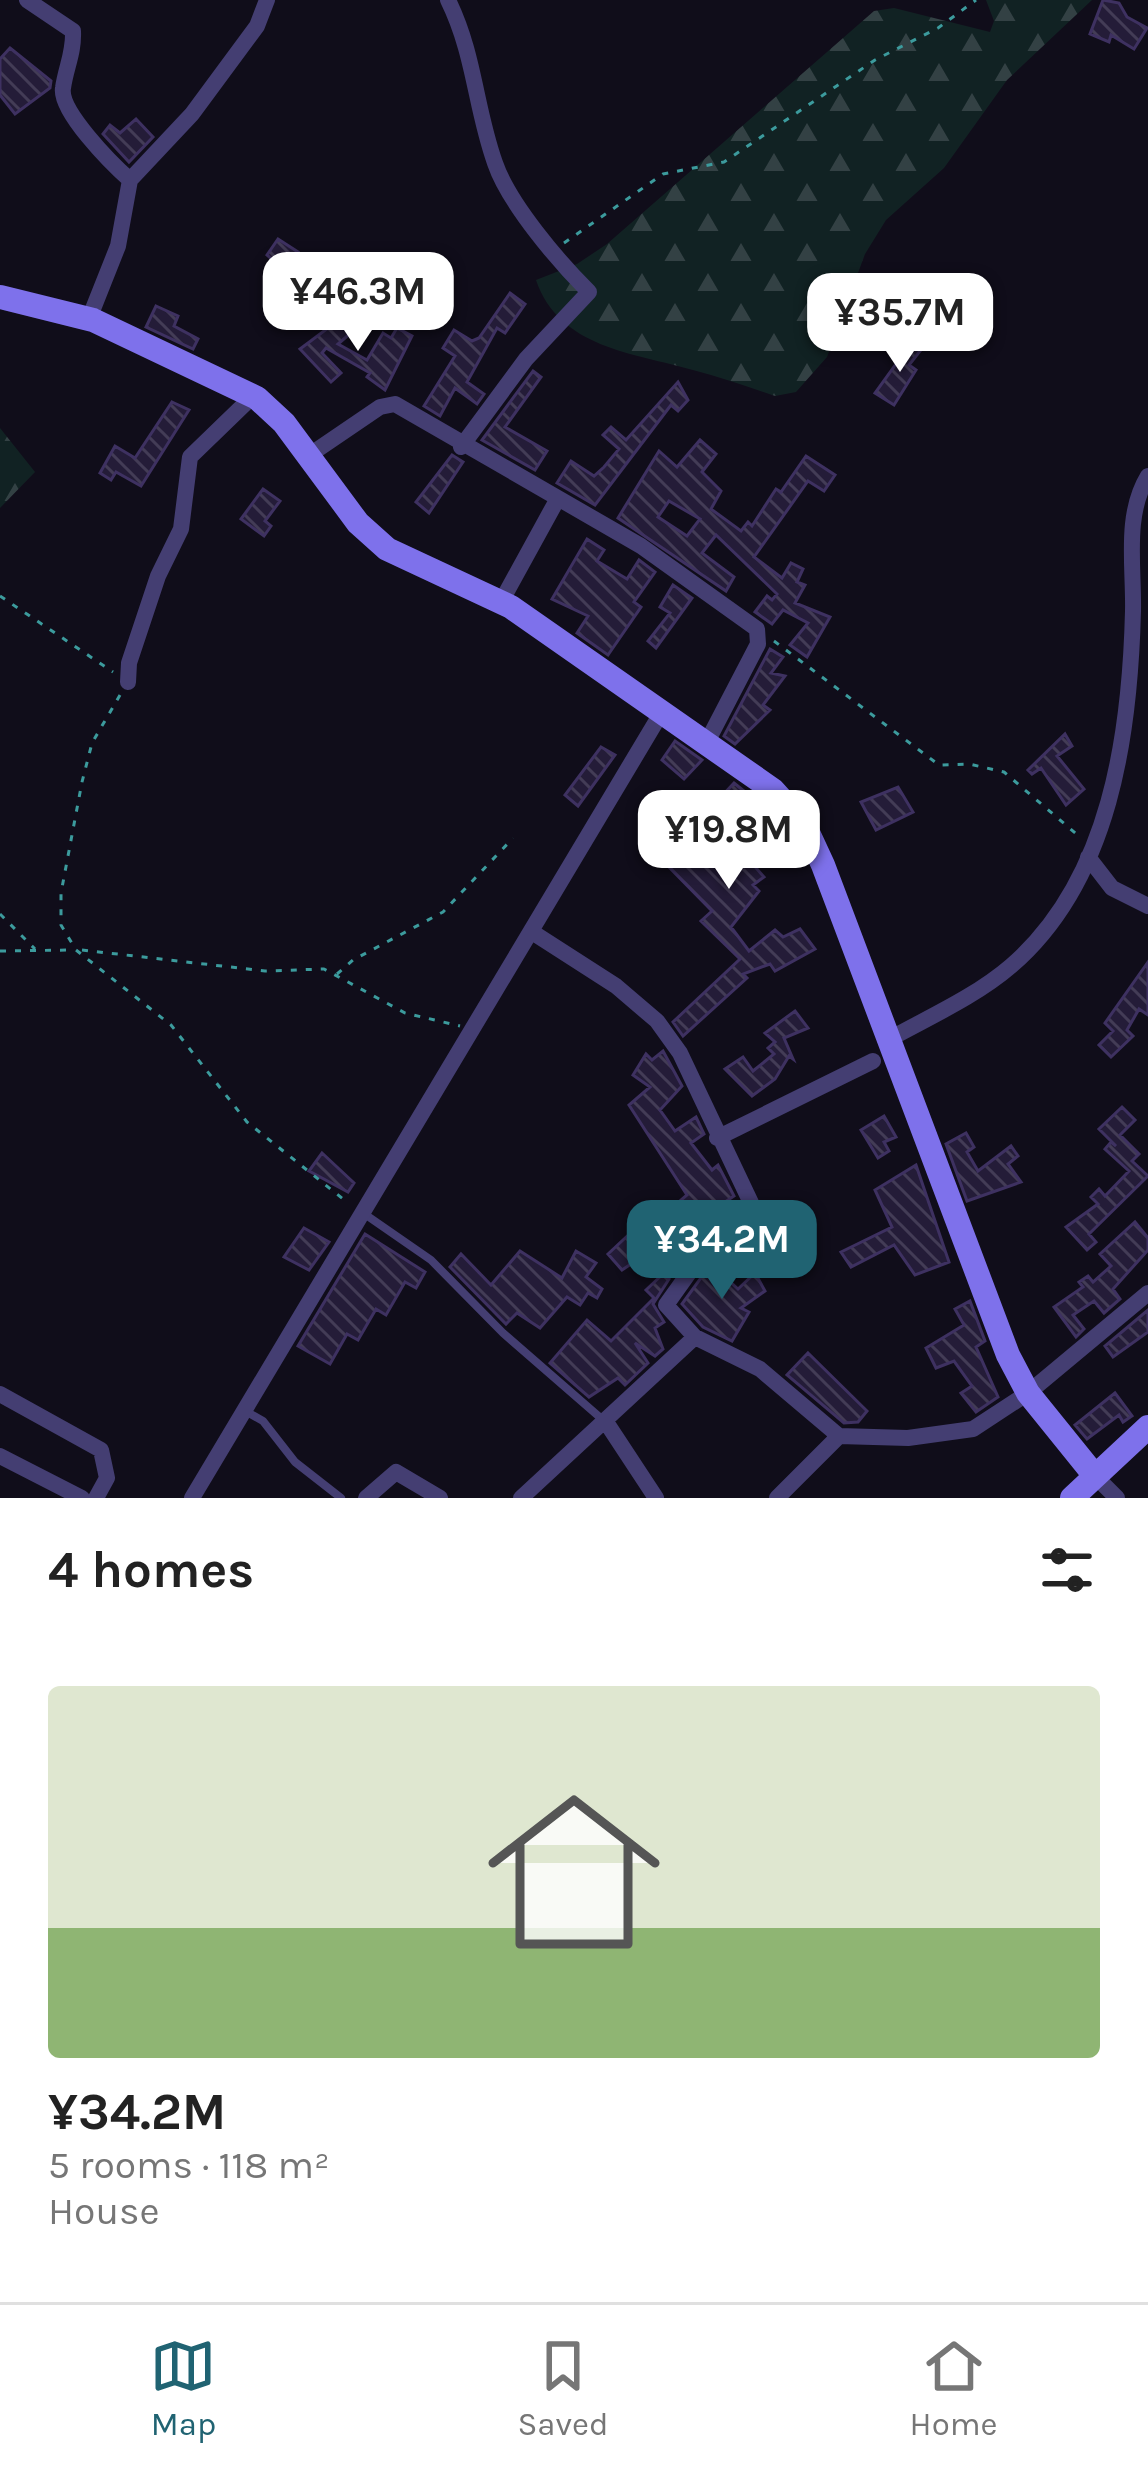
<!DOCTYPE html>
<meta charset="utf-8">
<style>
body{margin:0;font-family:Karla,sans-serif;background:#f6f6f6;color:#222;height:100vh;display:flex;flex-direction:column;font-size:45px;white-space:nowrap}
*{box-sizing:border-box;margin:0}
p{font-size:39px;color:#767676}
.icon{flex:none;width:66px;height:66px;fill:none;stroke:currentColor;stroke-width:2;stroke-linecap:round;stroke-linejoin:round}
.map{position:relative;height:1498px;overflow:hidden}
.drawer{display:flex;flex-direction:column;background:#fff;flex:1}
.drawer>*{flex:none}
.price{position:absolute;translate:-50% -102px;padding:0 27px;border-radius:24px;background:#fff;color:#222;font-size:39px;line-height:78px;filter:drop-shadow(0 3px 6px #0008)}
.price::after{content:'';position:absolute;left:50%;top:72px;width:36px;height:27px;margin-left:-18px;background:inherit;clip-path:polygon(0 0,100% 0,50% 100%)}
.price.on{background:#206372;color:#fff}
ul{padding:0;list-style:none}
li{display:grid;align-content:center;gap:24px;height:636px;padding:0 48px}
li span{display:grid;place-items:center;height:372px;border-radius:12px;color:#555}
li>.icon{margin-inline-start:auto}
span .icon{width:216px;height:216px;fill:#fffc;stroke-width:1}
li b{font-size:51px}
h2{display:flex;justify-content:space-between;align-items:center;height:144px;padding:0 48px;font-size:51px}
.tabs{display:flex;justify-content:space-around;align-items:center;height:168px;border-top:3px solid #e0e0e0;background:#fff;font-size:33px;color:#767676}
.tabs a{display:grid;justify-items:center;gap:6px}
.tabs .on{color:#206372}
.map>svg:first-child{display:block}
.forest{fill:url(#forest-firs)}
.building{fill:url(#building-back-hatch);stroke:#3e3161;stroke-width:3;fill-rule:evenodd}
.lines{fill:none;stroke-linecap:round;stroke-linejoin:round}
.path{stroke:#3c9b9d;stroke-width:3;stroke-dasharray:6 9;stroke-linecap:butt}
.lane{stroke:#443e72;stroke-width:8}
.street{stroke:#443e72;stroke-width:16}
.secondary{stroke:#7e71eb;stroke-width:24}
</style>
<div class="map">
<svg width="1148" height="1498" viewBox="0 0 1148 1498">
<defs>
<pattern id="forest-firs" width="22" height="20" patternUnits="userSpaceOnUse" patternTransform="scale(3)"><rect width="22" height="20" fill="#112223"/><path d="M5 1l3.5 6h-7zM16 11l3.5 6h-7z" fill="#334144"/></pattern>
<pattern id="building-back-hatch" width="6" height="6" patternUnits="userSpaceOnUse" patternTransform="scale(3)"><rect width="6" height="6" fill="#241c38"/><path d="M-1 5l2 2M0 0l6 6M5-1l2 2" fill="none" stroke="#433c56"/></pattern>
</defs>
<rect width="100%" height="100%" fill="#100d1a"/>
<path class="forest" d="M986 0H1092L1007 80 944 168 886 220 865 254 827 357 796 392 775 396C748 387 721 377 693 370 634 353 559 348 536 280L577 264 607 244 874 11 894 8 990 32 994 21Z
M0 428 35 472 0 508Z"/>
<path class="building" d="M1103 0 1119 3 1127 17 1147 28 1134 49 1111 35 1109 42 1090 34Z
M10 48 51 81 50 88 15 114 0 95V59Z
M136 119 153 137 129 162 103 134 110 125 120 133Z
M278 239 298 252 294 258 316 279 306 290 267 255Z
M510 293 525 304 505 333 497 328 467 382 484 394 477 404 455 388 440 416 424 406 455 356 443 348 454 330 472 341 479 338Z
M156 306 178 316 174 326 198 339 193 349 146 327Z
M340 319 352 332 338 344 367 360 383 333 391 338 397 328 412 336 385 390 367 377 370 373 326 348 322 353 341 373 331 382 300 349Z
M914 339 924 346 909 365 916 370 894 405 875 393Z
M533 371 541 377 505 427 547 451 535 470 482 440Z
M678 382 688 400 678 411 671 405 595 505 557 483 571 461 594 476 604 467 619 449 603 435 611 427 626 440Z
M172 402 189 410 141 486 116 472 111 480 100 473 115 446 135 458Z
M700 440 716 454 702 472 721 491 711 509 741 531 748 522 752 526 776 489 781 492 806 456 835 475 824 491 808 481 754 557 782 578 791 563 803 569 797 582 805 585 795 603 830 617 807 657 790 645 808 623 783 610 772 624 755 612 767 596 772 600 777 594 716 535 702 553 734 577 726 591 618 518 659 451 677 467ZM669 501 700 519 687 536 658 517Z
M452 455 463 462 429 513 416 502Z
M263 489 280 501 265 521 271 526 264 536 241 519Z
M587 539 604 550 597 561 627 579 639 560 655 572 634 602 641 607 608 655 577 633 588 616 552 599Z
M673 585 692 598 656 648 648 641 670 613 660 607Z
M770 649 783 657 771 673 785 676 763 705 770 710 735 744 724 736Z
M1065 734 1072 746 1057 756 1084 789 1066 805 1041 768 1032 774 1028 770Z
M675 741 702 760 684 779 662 760Z
M601 747 615 755 578 806 565 795Z
M734 783 776 817 742 852 764 877 753 885 759 891 731 927 749 951 775 930 783 937 800 929 815 949 775 971 770 964 743 974 747 978 683 1036 673 1022 740 959 701 921 712 911 662 860Z
M898 787 913 812 876 830 861 802Z
M1148 962V1015L1139 1009 1127 1030 1133 1036 1111 1057 1099 1045 1113 1031 1105 1023Z
M795 1011 808 1028 784 1038 793 1059 789 1056 775 1079 752 1096 725 1069 743 1057 753 1071 774 1054 768 1048 775 1042 765 1033Z
M663 1051 682 1086 660 1110 675 1131 696 1117 704 1134 691 1143 712 1170 718 1165 734 1196 695 1222 704 1233 692 1246 666 1213 687 1195 629 1105 650 1087 633 1075 646 1054 652 1060Z
M1122 1107 1135 1120 1120 1135 1139 1154 1132 1161 1148 1176 1089 1234 1096 1242 1087 1250 1066 1227 1098 1204 1091 1197 1099 1189 1105 1196 1129 1171 1105 1149 1111 1142 1116 1146 1099 1129Z
M884 1116 896 1137 884 1142 889 1151 878 1158 861 1130Z
M966 1133 974 1147 967 1152 978 1171 1011 1146 1018 1156 1008 1164 1021 1182 967 1201 946 1144Z
M322 1153 354 1183 348 1192 309 1171Z
M916 1165 949 1262 915 1275 894 1245 851 1267 841 1252 892 1227 875 1190Z
M1135 1222 1148 1238V1250L1113 1289 1120 1299 1104 1313 1094 1301 1073 1315 1084 1329 1076 1337 1054 1307 1083 1287 1079 1282 1088 1276 1093 1282 1111 1266 1100 1254Z
M637 1227 654 1249 644 1267 637 1260 622 1270 608 1254Z
M304 1228 329 1242 309 1270 284 1257Z
M365 1234 425 1272 416 1288 405 1282 386 1315 376 1309 358 1340 347 1334 330 1364 298 1346Z
M520 1251 562 1278 576 1251 596 1263 586 1277 602 1289 597 1298 588 1293 580 1305 567 1297 540 1328 517 1313 506 1324 450 1267 461 1254 491 1285Z
M711 1264 738 1289 755 1273 765 1291 741 1308 749 1312 732 1341 703 1327 682 1304Z
M663 1274 669 1279 653 1304 664 1322 655 1328 663 1349 655 1356 635 1343 648 1363 625 1385 618 1378 589 1397 550 1363 587 1320 611 1341 654 1298 646 1290Z
M970 1301 985 1341 976 1347 998 1397 976 1412 961 1393 972 1386 954 1361 936 1368 926 1348 964 1325 955 1309Z
M1148 1310V1332L1113 1357 1105 1346Z
M808 1353 867 1411 858 1422 844 1423 787 1375Z
M1115 1393 1132 1416 1123 1422 1119 1415 1087 1439 1075 1425Z"/>
<g class="lines">
<path class="path" d="M564 243 663 174 724 162 875 60 938 28 976 0
M0 596 113 672
M774 641 939 765 969 764 1004 772 1081 838
M120 695 92 743 82 782 61 893V925L76 950 171 1025 247 1122 348 1203
M0 914 35 949
M82 950 265 971 324 969 405 1013 460 1026
M0 951 72 950
M337 974 353 960 443 912 513 838"/>
<path class="lane" d="M366 1215 431 1260 503 1333 603 1420
M247 1412 263 1421 295 1462 341 1498"/>
<path class="street" d="M27 0 73 31C74 53 66 67 63 88 59 111 112 164 130 180
M448 0C475 55 475 107 495 163 509 204 559 262 589 292L526 359 461 447
M89 319 118 246 130 180 192 114 257 26 267 0
M308 456 380 407 395 404 641 546 757 629 758 644 707 742
M501 602 557 500
M128 682 129 663 158 576 181 529 190 457 253 396
M1088 857 1112 888 1148 906
M532 932 616 986 657 1021 680 1053 752 1205 706 1249 666 1305 695 1337 760 1369 839 1436 908 1438 973 1429 1028 1393 1148 1293
M886 1041C927 1018 975 997 1011 966 1111 880 1130 733 1133 611 1134 566 1124 515 1148 476
M717 1138 873 1061
M0 1394 101 1450 107 1478 96 1498
M606 1422 656 1498
M0 1456 82 1498
M1095 1476 1117 1498
M192 1498 663 710
M366 1498 396 1472 440 1498
M521 1498 695 1337
M777 1498 839 1436"/>
<path class="secondary" d="M0 297 93 320 257 398 284 423 358 523 387 549 511 607 773 790 804 824 823 865 1008 1355 1028 1393 1095 1476
M1072 1498 1148 1427"/>
</g>
</svg>
<b class="price" style="left:358px;top:354px">¥46.3M</b>
<b class="price" style="left:900px;top:375px">¥35.7M</b>
<b class="price" style="left:729px;top:892px">¥19.8M</b>
<b class="price on" style="left:722px;top:1302px">¥34.2M</b>
</div>
<section class="drawer">
<h2>4 homes<svg class="icon" aria-label="filters" viewBox="0 0 24 24"><path d="M4 7h16M4 17h16"/><circle cx="9" cy="7" r="2"/><circle cx="15" cy="17" r="2"/></svg></h2>
<ul>
<li><span style="background:linear-gradient(#dfe7d0 65%,#8fb573 0)"><svg class="icon" aria-label="home" viewBox="0 0 24 24"><path d="M3 11l9-7 9 7M6 9v11h12V9"/></svg></span><div><b>¥34.2M</b><p>5 rooms · 118 m²</p><p>House</p></div></li>
</ul>
</section>
<nav class="tabs">
<a class="on"><svg class="icon" aria-label="map" viewBox="0 0 24 24"><path d="M3 6l6-2 6 2 6-2v14l-6 2-6-2-6 2zM9 4v14M15 6v14"/></svg>Map</a>
<a><svg class="icon" aria-label="saved" viewBox="0 0 24 24"><path d="M7 4h10v16l-5-4-5 4z"/></svg>Saved</a>
<a><svg class="icon" aria-label="home" viewBox="0 0 24 24"><path d="M3 11l9-7 9 7M6 9v11h12V9"/></svg>Home</a>
</nav>
